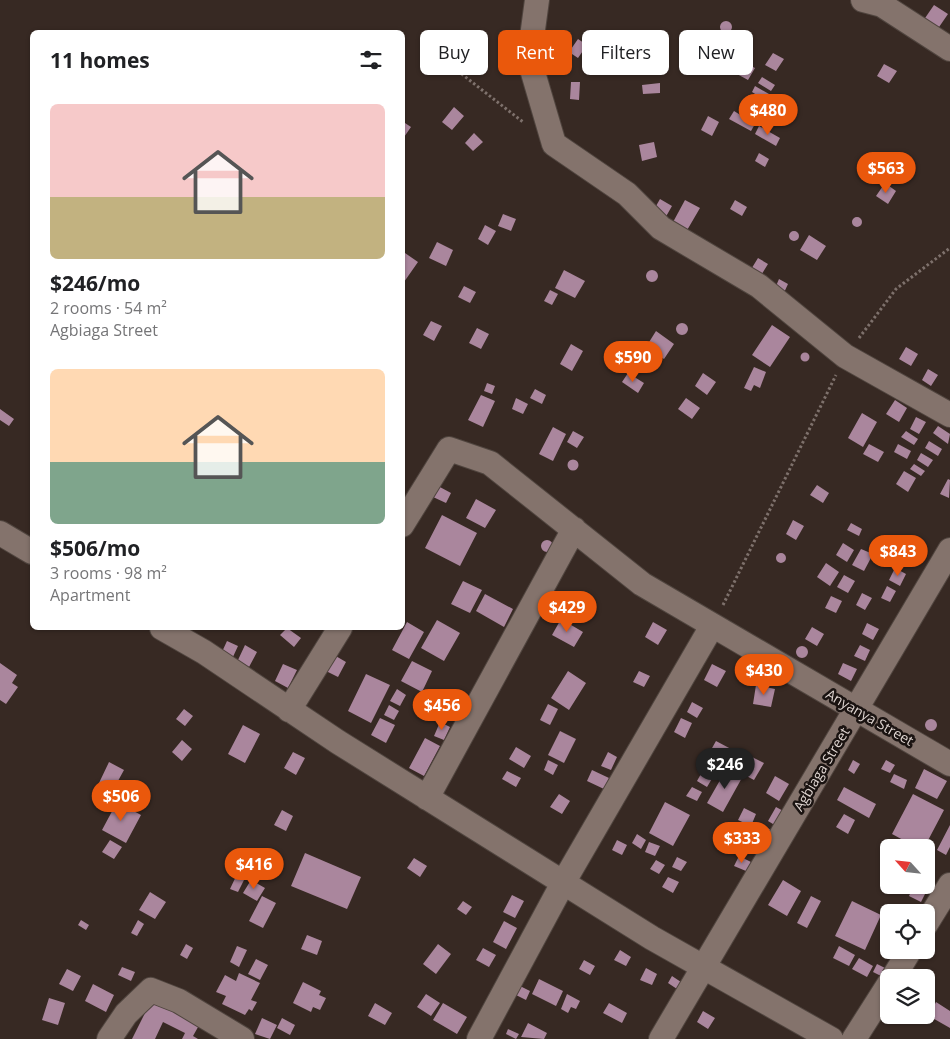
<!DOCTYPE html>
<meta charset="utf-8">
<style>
body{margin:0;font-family:"Open Sans",sans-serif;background:#f6f6f6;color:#202124;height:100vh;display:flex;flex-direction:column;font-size:19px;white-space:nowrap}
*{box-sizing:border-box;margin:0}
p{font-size:16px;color:#757577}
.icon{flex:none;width:28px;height:28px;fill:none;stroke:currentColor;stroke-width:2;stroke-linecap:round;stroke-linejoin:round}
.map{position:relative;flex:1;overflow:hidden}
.details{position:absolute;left:30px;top:30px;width:375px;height:600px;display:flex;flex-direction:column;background:#fff;border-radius:8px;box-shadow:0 1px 4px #0004}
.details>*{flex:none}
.banner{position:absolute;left:420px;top:30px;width:455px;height:45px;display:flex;gap:10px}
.needle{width:32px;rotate:297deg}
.tools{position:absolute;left:880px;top:839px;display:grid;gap:10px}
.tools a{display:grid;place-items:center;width:55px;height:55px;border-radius:8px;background:#fff;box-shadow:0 1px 4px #0004;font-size:25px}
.price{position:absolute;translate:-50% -42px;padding:0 11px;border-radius:18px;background:#ea580c;color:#fff;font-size:16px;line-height:32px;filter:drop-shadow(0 1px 2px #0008)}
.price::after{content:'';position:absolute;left:50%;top:30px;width:15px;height:11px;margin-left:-8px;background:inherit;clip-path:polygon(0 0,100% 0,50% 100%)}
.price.active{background:#222;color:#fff}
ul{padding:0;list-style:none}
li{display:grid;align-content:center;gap:10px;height:265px;padding:0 20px}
li span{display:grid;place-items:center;height:155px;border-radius:8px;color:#555}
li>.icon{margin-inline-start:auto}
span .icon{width:90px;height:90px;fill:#fffc;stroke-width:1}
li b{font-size:21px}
h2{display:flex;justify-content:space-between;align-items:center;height:60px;padding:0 20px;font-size:21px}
.chip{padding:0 18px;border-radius:8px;background:#fff;box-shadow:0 1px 4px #0004;font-size:18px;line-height:45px}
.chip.active{background:#ea580c;color:#fff}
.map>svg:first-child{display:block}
.building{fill:#aa869d}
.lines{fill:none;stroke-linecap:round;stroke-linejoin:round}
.minor-casing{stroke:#50453f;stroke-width:26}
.path{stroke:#7e716c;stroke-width:3;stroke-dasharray:2.5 2.5;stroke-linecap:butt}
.minor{stroke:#84736c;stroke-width:24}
.labels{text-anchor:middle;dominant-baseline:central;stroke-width:5;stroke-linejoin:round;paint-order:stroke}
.street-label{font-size:14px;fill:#dfd5d1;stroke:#1a1311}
</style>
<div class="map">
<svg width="950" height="1039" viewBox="0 0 950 1039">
<rect width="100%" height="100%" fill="#372923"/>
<path class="building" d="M934 5 948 14 937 30 923 21Z
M720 27a6 6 0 1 1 12 0a6 6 0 1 1-12 0Z
M705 38 712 41 708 50 701 46Z
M578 39 587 45 578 58 569 52Z
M773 53 784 59 776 71 765 65Z
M743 62 755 68 748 80 737 74Z
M884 64 897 71 889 83 877 76Z
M762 77 775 85 771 91 758 83Z
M571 82H580L579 100 570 99Z
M660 83V93L643 94 642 85Z
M755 86 769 94 765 100 752 92Z
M749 95 762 102 758 109 745 101Z
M454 107 464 116 452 130 442 122Z
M734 111 755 124 751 131 729 119Z
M708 116 719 122 712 136 701 130Z
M402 121 411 127 402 140Z
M759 126 780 138 776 146 755 134Z
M474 133 483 142 473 151 465 143Z
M654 142 657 157 642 161 639 145Z
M759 153 769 159 765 167 755 161Z
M885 183 896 191 888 204 876 196Z
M660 199 672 206 664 220 652 213Z
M685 200 700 208 686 232 672 224Z
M735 200 747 207 742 216 730 209Z
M503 214 516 219 511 231 498 226Z
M852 222a5 5 0 1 1 10 0a5 5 0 1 1-10 0Z
M485 225 496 231 488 245 478 239Z
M789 236a5 5 0 1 1 10 0a5 5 0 1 1-10 0Z
M809 235 826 246 817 260 800 250Z
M437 242 453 250 446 266 429 258Z
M405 253 418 262 404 282 402 257Z
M758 258 768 264 760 277 750 271Z
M646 276a6 6 0 1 1 12 0a6 6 0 1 1-12 0Z
M564 270 585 281 575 298 555 288Z
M779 279 788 284 782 297 773 293Z
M464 286 476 292 470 303 458 297Z
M550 290 558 294 552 305 544 301Z
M431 321 442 326 434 341 423 335Z
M676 329a6 6 0 1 1 12 0a6 6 0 1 1-12 0Z
M772 325 790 337 770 367 752 355Z
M477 328 489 334 481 349 469 343Z
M656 331 674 344 664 359 646 347Z
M571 344 583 351 572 371 560 364Z
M906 347 918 354 911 366 899 359Z
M800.5 357a4.5 4.5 0 1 1 9 0a4.5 4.5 0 1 1-9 0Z
M754 367 766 372 760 388 754 385 751 391 744 388Z
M928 369 938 375 931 386 922 380Z
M628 373 644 383 638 393 622 382Z
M703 373 716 382 707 395 695 386Z
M487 383 495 386 492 394 484 391Z
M535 389 546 395 542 404 530 398Z
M481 395 495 401 483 427 468 420Z
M516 398 528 404 523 414 512 409Z
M686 398 700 408 692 419 678 409Z
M895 400 907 408 899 422 886 414Z
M0 409 14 419 9 426 0 420Z
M862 413 877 422 863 447 848 438Z
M916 417 926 422 919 434 910 429Z
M938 426 950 434 948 444 933 433Z
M553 427 566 434 553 461 539 454Z
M573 431 584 437 577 448 567 442Z
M906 431 918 439 914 445 901 437Z
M929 441 942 449 938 456 925 448Z
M869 444 884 452 878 462 863 454Z
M898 444 911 451 907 459 894 452Z
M921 453 933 460 928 467 917 460Z
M567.5 465a5.5 5.5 0 1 1 11 0a5.5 5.5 0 1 1-11 0Z
M914 464 925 471 921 476 910 469Z
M904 471 916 478 908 492 896 484Z
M948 479 950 480 949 498 940 494Z
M817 485 829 493 823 503 810 495Z
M438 486 451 493 446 503 433 497Z
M476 499 496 510 485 528 466 518Z
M442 515 477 533 460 566 425 548Z
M793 520 804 526 796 540 786 534Z
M851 523 862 529 859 536 847 530Z
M541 546a6 6 0 1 1 12 0a6 6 0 1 1-12 0Z
M900 541 910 547 904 557 894 552Z
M843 543 854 550 847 562 836 555Z
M861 549 873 554 864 571 852 565Z
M776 558a5 5 0 1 1 10 0a5 5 0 1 1-10 0Z
M826 563 839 572 830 586 817 577Z
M895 568 906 574 900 586 889 580Z
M844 575 855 581 848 593 837 587Z
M463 581 482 590 470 613 451 604Z
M887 586 896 591 890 602 881 598Z
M862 593 872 598 865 610 856 605Z
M485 594 513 609 504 627 476 611Z
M831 596 842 601 836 613 825 608Z
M561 619 583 632 574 647 552 635Z
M437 620 460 633 444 661 421 648Z
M407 622 424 632 409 659 392 650Z
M653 622 667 630 658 645 645 637Z
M867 623 879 629 873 640 862 634Z
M812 627 824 634 817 646 805 639Z
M287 628 301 638 294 647 280 635Z
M227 641 238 646 232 659 221 654Z
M245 645 257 652 249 667 238 660Z
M860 645 870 650 865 661 854 656Z
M796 652a6 6 0 1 1 12 0a6 6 0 1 1-12 0Z
M334 655 346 662 338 677 326 671Z
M412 661 432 671 422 692 401 681Z
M0 663 17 675 12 683 18 687 6 704 0 700Z
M843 663 857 669 851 681 838 674Z
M283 664 297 670 288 688 275 681Z
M712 664 726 671 717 687 704 680Z
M568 671 586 683 569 710 551 698Z
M639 671 650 676 644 687 633 682Z
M366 674 390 685 371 723 348 711Z
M756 685 775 689 771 707 753 704Z
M397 689 406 695 400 706 390 701Z
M455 699 462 702 455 717 448 714Z
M692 702 703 708 697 718 687 712Z
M548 704 558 709 550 725 540 720Z
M389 705 399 711 394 720 384 715Z
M184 709 193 716 185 726 176 719Z
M380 718 395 725 386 743 371 735Z
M681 718 692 723 685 738 674 732Z
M925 725a6 6 0 1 1 12 0a6 6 0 1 1-12 0Z
M440 722 450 727 444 740 434 736Z
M243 725 260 734 245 763 228 754Z
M560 731 576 739 564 763 548 755Z
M425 738 440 746 424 776 409 768Z
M182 740 192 749 182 761 172 752Z
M716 741 731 749 718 773 703 764Z
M516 747 531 756 524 768 509 759Z
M293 752 305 758 296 775 284 768Z
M608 752 617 757 611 770 601 766Z
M746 754 764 763 754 780 737 771Z
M548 760 558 765 553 775 544 770Z
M853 760 860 764 854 774 848 770Z
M886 760 895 765 890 773 881 769Z
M109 762 124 770 113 790 99 783Z
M727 768 743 776 723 812 707 803Z
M924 769 947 781 937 799 915 788Z
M592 770 609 778 604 789 587 781Z
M507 771 521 778 516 787 502 779Z
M702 772 713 777 707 787 697 781Z
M894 774 907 780 904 789 890 782Z
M775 776 789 784 779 801 766 793Z
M692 787 702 792 697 801 686 796Z
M844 787 876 804 869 818 837 800Z
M97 791 109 798 105 807 92 800Z
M559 794 570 801 562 814 550 807Z
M913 794 944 810 924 848H918L892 834Z
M117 802 141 815 126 843 102 830Z
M665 802 690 815 673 846 649 833Z
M776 807 787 813 778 827 768 821Z
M744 808 756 814 751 826 738 820Z
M282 810 293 816 286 831 274 825Z
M844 814 855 820 848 834 836 827Z
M756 822 775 832 769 843 750 833Z
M950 825V847L946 855 937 850Z
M637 834 646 840 641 849 632 843Z
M749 837 759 842 753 854 743 849Z
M110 840 122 847 114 859 102 852Z
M617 840 627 845 622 855 612 850Z
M649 842 660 846 655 856 645 852Z
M305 853 361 877 347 909 291 886Z
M739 856 751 862 746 871 734 866Z
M677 857 687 862 681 871 672 867Z
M414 858 427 866 420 877 407 868Z
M656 860 665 865 659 874 650 869Z
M239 870 247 874 238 892 230 889Z
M668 877 679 882 673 893 662 887Z
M926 879 931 882 921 902 909 896 914 885H926Z
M251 880 265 888 257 901 243 893Z
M783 880 801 891 787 916 768 905Z
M150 892 166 902 155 919 139 910Z
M512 895 524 901 515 918 503 912Z
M262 896 276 903 263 928 249 921Z
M811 896 821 901 807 928 797 923Z
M463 901 472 907 466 915 457 909Z
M852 901 881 915 865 950 835 936Z
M81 920 89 925 86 930 78 925Z
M138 920 144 924 137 936 131 933Z
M504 921 517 928 506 949 493 942Z
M307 935 322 941 317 955 301 949Z
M186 944 193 948 187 959 180 955Z
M438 944 451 954 436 974 423 964Z
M237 946 247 950 239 967 230 962Z
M839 946 855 955 849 966 833 958Z
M483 948 496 955 489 967 476 960Z
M620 950 631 957 626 966 614 960Z
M859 958 873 966 867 977 852 969Z
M256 959 268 965 260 980 248 974Z
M584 960 595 966 590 975 579 969Z
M877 964 885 968 881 976 873 972Z
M122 967 135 972 131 981 118 975Z
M646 968 657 974 652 985 640 980Z
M67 969 81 976 73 991 59 984Z
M239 973 260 983 251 1000 257 1002 252 1011 249 1009 245 1015 222 1004 226 996 216 992 225 975 236 981Z
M672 976 681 982 677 989 668 983Z
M539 979 563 991 556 1006 532 994Z
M303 982 321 991 319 995 326 998 320 1010 313 1007 311 1012 293 1003Z
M93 984 114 995 106 1012 85 1001Z
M520 986 530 991 526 1000 516 995Z
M426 994 440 1003 431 1016 417 1007Z
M567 994 580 1001 576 1009 571 1007 568 1013 561 1009Z
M154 995 202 1020 193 1036 198 1039H182L185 1033 163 1022 155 1039H132Z
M49 998 65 1003 58 1025 42 1020Z
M936 1002 950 1011V1028L929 1016Z
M375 1003 392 1013 385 1025 368 1016Z
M443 1003 467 1017 457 1034 433 1020Z
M609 1003 627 1013 622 1023 603 1013Z
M703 1011 715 1018 708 1029 697 1022Z
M262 1018 277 1025 270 1039 255 1034Z
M282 1018 295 1025 290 1035 277 1028Z
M528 1023 547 1033 544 1039 521 1037Z
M508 1029 519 1034 516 1039 506 1034Z"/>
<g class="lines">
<defs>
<path id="minor" d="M537 0 529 59 554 144 627 194 661 228 759 286 845 356 950 415
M863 0 882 5 950 49
M402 525 449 449 490 463 642 584 950 764
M0 533 32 552
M162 628 204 652 338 742 652 938 831 1039
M289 710 340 628
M427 798 574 529
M926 924 950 885
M893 978 910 950
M109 1039 126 1014 151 990 179 1001 242 1039
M479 1039 563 883 712 626
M661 1039 950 550
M854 1039 889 984"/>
</defs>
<use href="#minor" class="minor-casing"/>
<path class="path" d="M422 43 523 122
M859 338 896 289 950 248
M723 605 836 375"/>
<use href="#minor" class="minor"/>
</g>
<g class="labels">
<g class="street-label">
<text transform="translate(870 717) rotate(30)">Anyanya Street</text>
<text transform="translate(821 769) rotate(-59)">Agbiaga Street</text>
</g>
</g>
</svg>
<div class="tools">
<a><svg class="needle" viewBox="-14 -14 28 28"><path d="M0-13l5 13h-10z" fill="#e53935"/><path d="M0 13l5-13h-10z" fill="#757577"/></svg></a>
<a><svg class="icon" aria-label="locate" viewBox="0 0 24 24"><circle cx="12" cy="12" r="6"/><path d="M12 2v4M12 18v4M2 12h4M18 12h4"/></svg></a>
<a><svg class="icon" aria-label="layers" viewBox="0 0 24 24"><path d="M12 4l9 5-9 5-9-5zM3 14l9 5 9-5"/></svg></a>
</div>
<b class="price" style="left:768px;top:136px">$480</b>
<b class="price" style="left:886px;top:194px">$563</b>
<b class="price" style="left:633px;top:383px">$590</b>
<b class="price" style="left:898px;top:577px">$843</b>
<b class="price" style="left:567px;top:633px">$429</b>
<b class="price" style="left:764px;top:696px">$430</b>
<b class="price" style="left:442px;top:731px">$456</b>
<b class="price active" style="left:725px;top:790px">$246</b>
<b class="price" style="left:121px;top:822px">$506</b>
<b class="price" style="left:742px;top:864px">$333</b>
<b class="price" style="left:254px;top:890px">$416</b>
<div class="banner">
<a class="chip">Buy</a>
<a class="chip active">Rent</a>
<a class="chip">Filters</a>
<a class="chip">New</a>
</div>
<section class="details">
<h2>11 homes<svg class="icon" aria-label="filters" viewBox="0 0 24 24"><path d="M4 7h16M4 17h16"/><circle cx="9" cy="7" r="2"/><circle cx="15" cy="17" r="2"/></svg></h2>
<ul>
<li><span style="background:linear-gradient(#f6c9c9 60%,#c2b280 0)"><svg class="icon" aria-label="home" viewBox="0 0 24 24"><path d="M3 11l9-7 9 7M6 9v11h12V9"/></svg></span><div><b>$246/mo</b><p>2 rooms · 54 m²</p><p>Agbiaga Street</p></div></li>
<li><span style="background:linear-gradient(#ffd9b3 60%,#7fa58c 0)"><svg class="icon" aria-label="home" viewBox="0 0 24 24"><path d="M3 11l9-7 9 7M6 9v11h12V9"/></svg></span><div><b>$506/mo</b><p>3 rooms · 98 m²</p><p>Apartment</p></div></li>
</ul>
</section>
</div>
